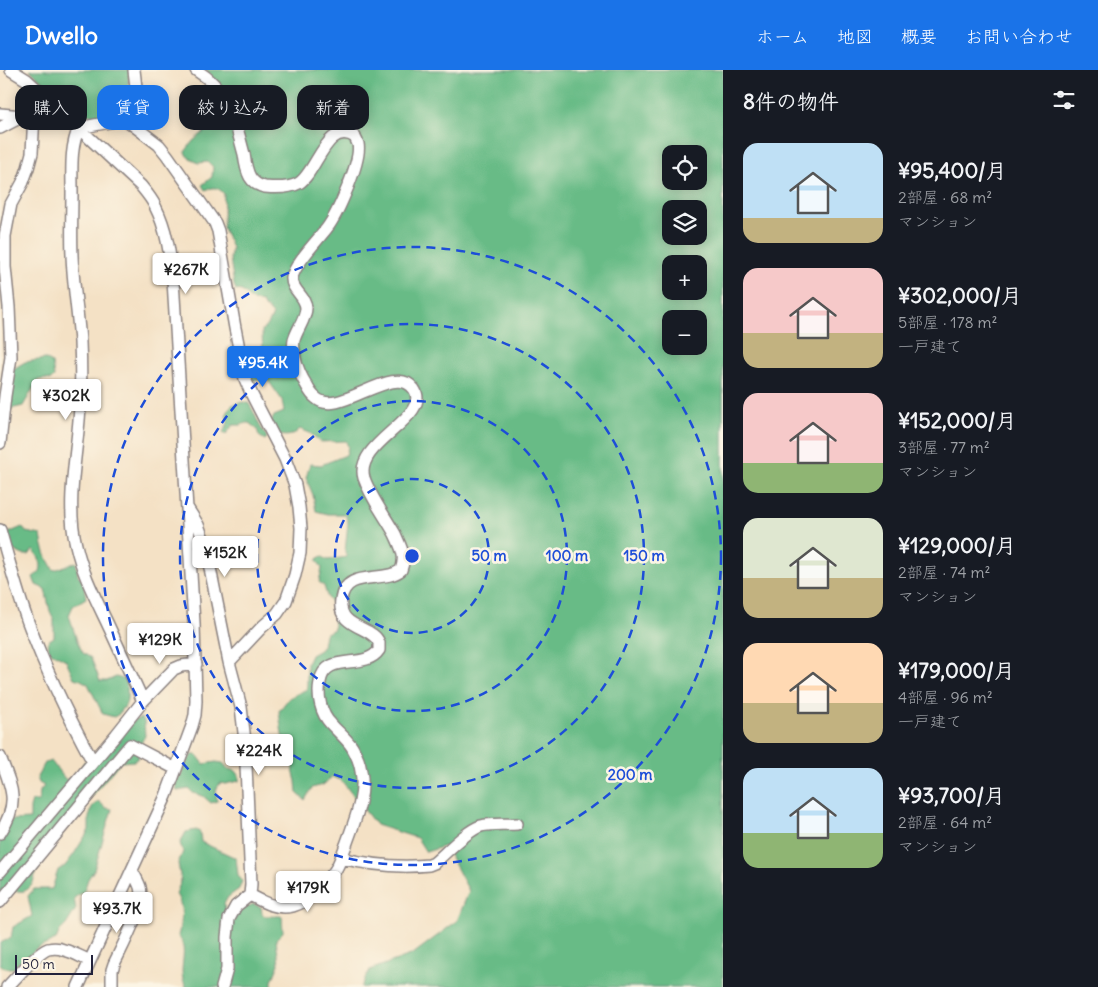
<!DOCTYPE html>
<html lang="ja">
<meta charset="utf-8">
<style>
body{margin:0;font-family:Delius,"Klee One",sans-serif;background:#242831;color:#f1f3f6;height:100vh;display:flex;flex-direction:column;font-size:19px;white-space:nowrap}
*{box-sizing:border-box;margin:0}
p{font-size:16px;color:#9ea1a6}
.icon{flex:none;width:28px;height:28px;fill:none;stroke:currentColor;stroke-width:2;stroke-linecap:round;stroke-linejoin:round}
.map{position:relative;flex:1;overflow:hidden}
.drawer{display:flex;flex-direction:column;background:#171b24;width:375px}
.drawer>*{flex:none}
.banner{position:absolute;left:15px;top:15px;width:475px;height:45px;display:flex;gap:10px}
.fabs{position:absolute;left:662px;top:75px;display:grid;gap:10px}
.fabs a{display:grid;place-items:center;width:45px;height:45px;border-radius:10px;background:#171b24;box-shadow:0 2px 12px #0003;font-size:25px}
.scale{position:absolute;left:15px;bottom:12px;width:78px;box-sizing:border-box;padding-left:5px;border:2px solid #22223b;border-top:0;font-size:14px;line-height:18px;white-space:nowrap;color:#22223b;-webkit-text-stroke:4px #fcf5e5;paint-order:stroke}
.price{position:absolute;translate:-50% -42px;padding:0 11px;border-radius:5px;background:#fff;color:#222;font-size:16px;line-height:32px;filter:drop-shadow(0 1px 2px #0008)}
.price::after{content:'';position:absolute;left:50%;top:30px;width:15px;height:11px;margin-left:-8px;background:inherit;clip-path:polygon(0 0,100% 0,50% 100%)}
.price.current{background:#1a73e8;color:#fff}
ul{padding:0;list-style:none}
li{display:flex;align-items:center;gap:15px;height:125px;padding:0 20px}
li span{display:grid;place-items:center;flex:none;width:140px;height:100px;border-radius:15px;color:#555}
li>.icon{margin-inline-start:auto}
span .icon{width:60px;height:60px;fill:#fffc;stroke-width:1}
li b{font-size:21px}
h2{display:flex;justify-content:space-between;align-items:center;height:60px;padding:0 20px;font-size:21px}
.chip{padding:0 18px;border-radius:15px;background:#171b24;box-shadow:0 2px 12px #0003;font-size:18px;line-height:45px}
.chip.current{background:#1a73e8;color:#fff}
header{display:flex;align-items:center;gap:30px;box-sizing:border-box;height:70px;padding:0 25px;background:#1a73e8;color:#fff}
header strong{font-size:24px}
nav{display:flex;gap:28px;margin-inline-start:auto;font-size:18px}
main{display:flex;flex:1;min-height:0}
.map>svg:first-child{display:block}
.forest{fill:#68bb86;stroke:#456e60;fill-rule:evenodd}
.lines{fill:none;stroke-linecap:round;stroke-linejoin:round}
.minor-casing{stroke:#8b8280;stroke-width:14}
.minor{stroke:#fff;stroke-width:11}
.ring{fill:none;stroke:#1d4ed8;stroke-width:2.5;stroke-dasharray:9 6}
.centre{fill:#1d4ed8;stroke:#fcf5e5;stroke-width:2.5}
.ring-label{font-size:15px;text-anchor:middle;font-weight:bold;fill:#1d4ed8;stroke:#fcf5e5;stroke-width:5;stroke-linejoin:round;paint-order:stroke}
</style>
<header>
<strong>Dwello</strong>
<nav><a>ホーム</a><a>地図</a><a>概要</a><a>お問い合わせ</a></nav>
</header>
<main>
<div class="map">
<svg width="723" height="917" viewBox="0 0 723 917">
<rect width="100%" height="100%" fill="#fcf5e5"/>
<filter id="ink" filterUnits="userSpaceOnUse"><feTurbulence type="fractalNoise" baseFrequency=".02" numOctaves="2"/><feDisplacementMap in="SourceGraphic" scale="10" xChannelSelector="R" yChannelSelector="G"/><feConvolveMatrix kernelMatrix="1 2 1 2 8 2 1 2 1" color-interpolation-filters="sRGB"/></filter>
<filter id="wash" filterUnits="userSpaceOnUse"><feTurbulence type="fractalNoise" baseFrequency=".0096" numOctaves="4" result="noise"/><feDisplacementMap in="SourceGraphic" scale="20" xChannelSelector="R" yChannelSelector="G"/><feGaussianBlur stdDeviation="1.12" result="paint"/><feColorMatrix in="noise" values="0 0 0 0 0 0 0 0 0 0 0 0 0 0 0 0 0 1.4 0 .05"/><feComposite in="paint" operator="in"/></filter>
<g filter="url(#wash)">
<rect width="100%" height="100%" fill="#f4e1c5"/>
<path class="forest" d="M30 0H129L127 37C91 65 55 24 30 0Z
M206 0H723V917H361L370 900 413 884 457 851 469 821 445 776 426 782 417 768 376 755 341 710 332 707 323 715 312 718 305 730 297 723 296 711 291 693 281 686 286 675 282 665 279 641 289 628 307 619V594L311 585 320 580 323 576 325 564 334 559 333 534 328 529 324 516 319 512 322 498 317 490 321 486 328 490 347 487 345 482 348 452 345 444H328L316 441 313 425 306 408 310 394 321 395 346 385 348 377 346 371 320 372 310 363 300 359C292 367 286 367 276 364L270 355 274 346 284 342 282 330 265 306 258 310H253L248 305 252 302 261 298 263 287 262 260 268 255 273 245 267 238 264 237 262 232 253 231 242 221 236 220 234 215 230 188 232 178 223 158 224 124C217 116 214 117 205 120L202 115 212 107 213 97 208 92 198 93 187 86 185 82 193 71 220 49V42L227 25ZM671 84H699V111H671ZM671 139H699V166H671ZM671 194H699V221H671ZM671 249H699V276H671Z
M46 289 52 293 54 307 51 310 45 309 38 310 23 336 10 339 7 327 10 314 14 307 13 299 25 292Z
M243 332 248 333C253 338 257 351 261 358 263 362 266 364 267 368L265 370 259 366 257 359 249 353H246L241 355H233L226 364 223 362 227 356 228 350 226 346C232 333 229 336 243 332Z
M22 457 26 462 41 465C43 479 46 488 54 500 62 498 68 494 76 492L78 505 83 511 86 528 73 536 69 545 77 571 83 583 91 588 100 611H107L116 607 126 610C127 619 129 630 124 638H122L119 644 114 647 103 644 88 614 81 610 74 608 66 590 49 581 48 571 54 567V550L50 541 45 519 36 515 33 507C36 505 39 503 40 501 43 494 38 485 33 480L29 485H23L9 478 6 464Z
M142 648 144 651 145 666 142 671 138 688 134 691 120 692 37 792C35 802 36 817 24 821 20 822 12 820 7 820L0 826V764L12 750 30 749V738L32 731H39L40 721 44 716 39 713 37 707 45 693 51 691 66 710 76 705 85 691 102 688 135 650Z
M192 685H197L204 694 216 692 223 693 228 699 236 701 239 705V711L225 714 220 713 216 720 217 731 211 733 203 726 193 723 189 719 177 721 175 711 182 706 183 697Z
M98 731 106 738 112 739 94 800 88 809 84 821 74 828 76 839 66 855 59 862 56 870 36 879 24 890 19 892 15 898H5L0 894V873L11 868 13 857 32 846 28 826 34 819H52L58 800 65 796 74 784 89 760V747L92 737Z
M196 760 200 762 201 772 236 788 238 805 242 811 239 819 228 827 224 834 226 842 234 847 242 840 253 834 261 837 262 843 264 846H282L283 862 276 869 279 894 272 911V917H186C177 901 187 887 182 873 182 871 180 868 178 866 182 851 184 837 176 824L181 811 178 793 183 782 180 773 186 762Z"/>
</g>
<g filter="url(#ink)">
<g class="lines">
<defs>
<path id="minor" d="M11 0 27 10 141 116C146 122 152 129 155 136 167 159 170 185 173 210L194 553 196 631 195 645 192 656 166 726 78 917
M196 0C209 8 220 19 227 33 235 46 240 70 244 84 245 92 246 100 250 107 253 112 259 116 265 117 275 118 290 118 299 113 317 102 327 49 355 67 355 68 358 73 358 74 362 90 337 145 327 158 318 170 294 194 292 208 291 220 306 226 306 238 306 249 297 259 294 270 293 275 294 283 295 288 297 298 302 308 307 316 309 320 312 325 316 328 338 349 394 291 414 319 433 347 353 373 364 408 371 428 385 446 395 464 398 471 402 478 403 485 404 491 403 495 401 500 383 514 345 498 341 530 337 559 374 556 379 573 379 573 379 580 379 580 365 601 325 581 320 612 317 626 321 644 331 654 338 662 346 668 352 677 356 684 360 693 361 701 366 726 354 752 346 775 343 783 340 792 336 799 328 812 308 832 293 836 277 840 263 832 250 825
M0 44 23 46
M125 49 159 75 167 85 215 153 218 161 235 258 245 309 252 325 285 389 295 415 299 437 301 458 300 483 295 505 286 531 277 544 262 557 229 592
M0 58 23 46 55 35
M79 58C70 77 72 100 72 121 72 142 71 164 72 185 73 214 78 243 80 272 81 293 81 315 80 336 78 381 65 431 76 475 83 506 97 531 110 559 121 583 132 607 143 631
M79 58 125 49 138 34 134 0
M0 373 5 326 11 287 9 237 5 197V166L11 134 23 112 28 98 32 83 34 43
M188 439 198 455 202 466 208 488 229 592 241 637 245 671 251 814 250 825 236 836 229 849 227 867V899L222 917
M0 460C9 491 17 522 28 552 46 601 68 646 93 692
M0 687C12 718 20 733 0 763
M341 788C370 795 399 798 429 795L434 793C446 783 466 761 481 756 493 753 506 755 517 754
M0 802 116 665 143 631 174 599 181 596 196 594
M0 832 130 675 132 676 176 699
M7 917C16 908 37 883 48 879 53 878 59 878 64 880 73 882 81 887 90 891
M112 917V900L114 894C122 877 145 835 140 817 138 811 134 805 132 800"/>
</defs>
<use href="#minor" class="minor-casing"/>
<use href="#minor" class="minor"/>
</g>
</g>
<g class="ring">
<circle cx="412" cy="486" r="77"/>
<circle cx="412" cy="486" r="155"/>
<circle cx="412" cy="486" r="232"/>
<circle cx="412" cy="486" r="309"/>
</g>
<circle cx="412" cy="486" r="8" class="centre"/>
<g class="ring-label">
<text x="489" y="491">50 m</text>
<text x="567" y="491">100 m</text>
<text x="644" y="491">150 m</text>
<text x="630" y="710">200 m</text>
</g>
</svg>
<div class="fabs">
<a><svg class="icon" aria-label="locate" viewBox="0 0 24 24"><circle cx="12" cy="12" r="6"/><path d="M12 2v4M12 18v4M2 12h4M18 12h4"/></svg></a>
<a><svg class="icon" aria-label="layers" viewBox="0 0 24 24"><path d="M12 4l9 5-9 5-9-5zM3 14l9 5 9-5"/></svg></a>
<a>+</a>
<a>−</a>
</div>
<div class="scale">50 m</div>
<b class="price" style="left:186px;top:225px">¥267K</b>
<b class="price current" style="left:263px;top:318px">¥95.4K</b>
<b class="price" style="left:66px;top:351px">¥302K</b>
<b class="price" style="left:225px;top:508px">¥152K</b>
<b class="price" style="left:160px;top:595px">¥129K</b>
<b class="price" style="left:259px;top:706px">¥224K</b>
<b class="price" style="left:308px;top:843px">¥179K</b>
<b class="price" style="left:117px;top:864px">¥93.7K</b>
<div class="banner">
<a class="chip">購入</a>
<a class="chip current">賃貸</a>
<a class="chip">絞り込み</a>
<a class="chip">新着</a>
</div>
</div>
<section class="drawer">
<h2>8件の物件<svg class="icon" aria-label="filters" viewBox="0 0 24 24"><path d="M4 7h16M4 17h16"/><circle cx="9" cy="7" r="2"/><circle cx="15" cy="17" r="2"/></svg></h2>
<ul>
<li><span style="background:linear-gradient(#bfe0f5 75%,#c2b280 0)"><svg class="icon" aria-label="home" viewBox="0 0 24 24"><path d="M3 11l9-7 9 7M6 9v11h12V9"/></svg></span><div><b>¥95,400/月</b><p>2部屋 · 68 m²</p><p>マンション</p></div></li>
<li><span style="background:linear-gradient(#f6c9c9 65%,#c2b280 0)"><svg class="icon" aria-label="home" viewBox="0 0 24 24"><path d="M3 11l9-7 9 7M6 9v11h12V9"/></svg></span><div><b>¥302,000/月</b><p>5部屋 · 178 m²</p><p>一戸建て</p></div></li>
<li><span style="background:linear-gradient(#f6c9c9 70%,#8fb573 0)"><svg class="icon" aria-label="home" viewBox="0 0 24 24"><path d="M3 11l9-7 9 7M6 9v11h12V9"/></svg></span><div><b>¥152,000/月</b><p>3部屋 · 77 m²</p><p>マンション</p></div></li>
<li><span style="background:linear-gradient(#dfe7d0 60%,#c2b280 0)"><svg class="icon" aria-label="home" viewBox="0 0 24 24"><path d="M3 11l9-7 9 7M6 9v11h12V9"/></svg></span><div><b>¥129,000/月</b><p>2部屋 · 74 m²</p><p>マンション</p></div></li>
<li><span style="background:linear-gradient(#ffd9b3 60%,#c2b280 0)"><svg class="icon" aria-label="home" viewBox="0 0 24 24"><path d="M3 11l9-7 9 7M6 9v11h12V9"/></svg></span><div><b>¥179,000/月</b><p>4部屋 · 96 m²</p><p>一戸建て</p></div></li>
<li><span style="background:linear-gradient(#bfe0f5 65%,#8fb573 0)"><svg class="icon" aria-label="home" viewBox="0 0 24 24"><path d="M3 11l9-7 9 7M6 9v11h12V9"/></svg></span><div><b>¥93,700/月</b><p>2部屋 · 64 m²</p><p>マンション</p></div></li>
</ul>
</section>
</main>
